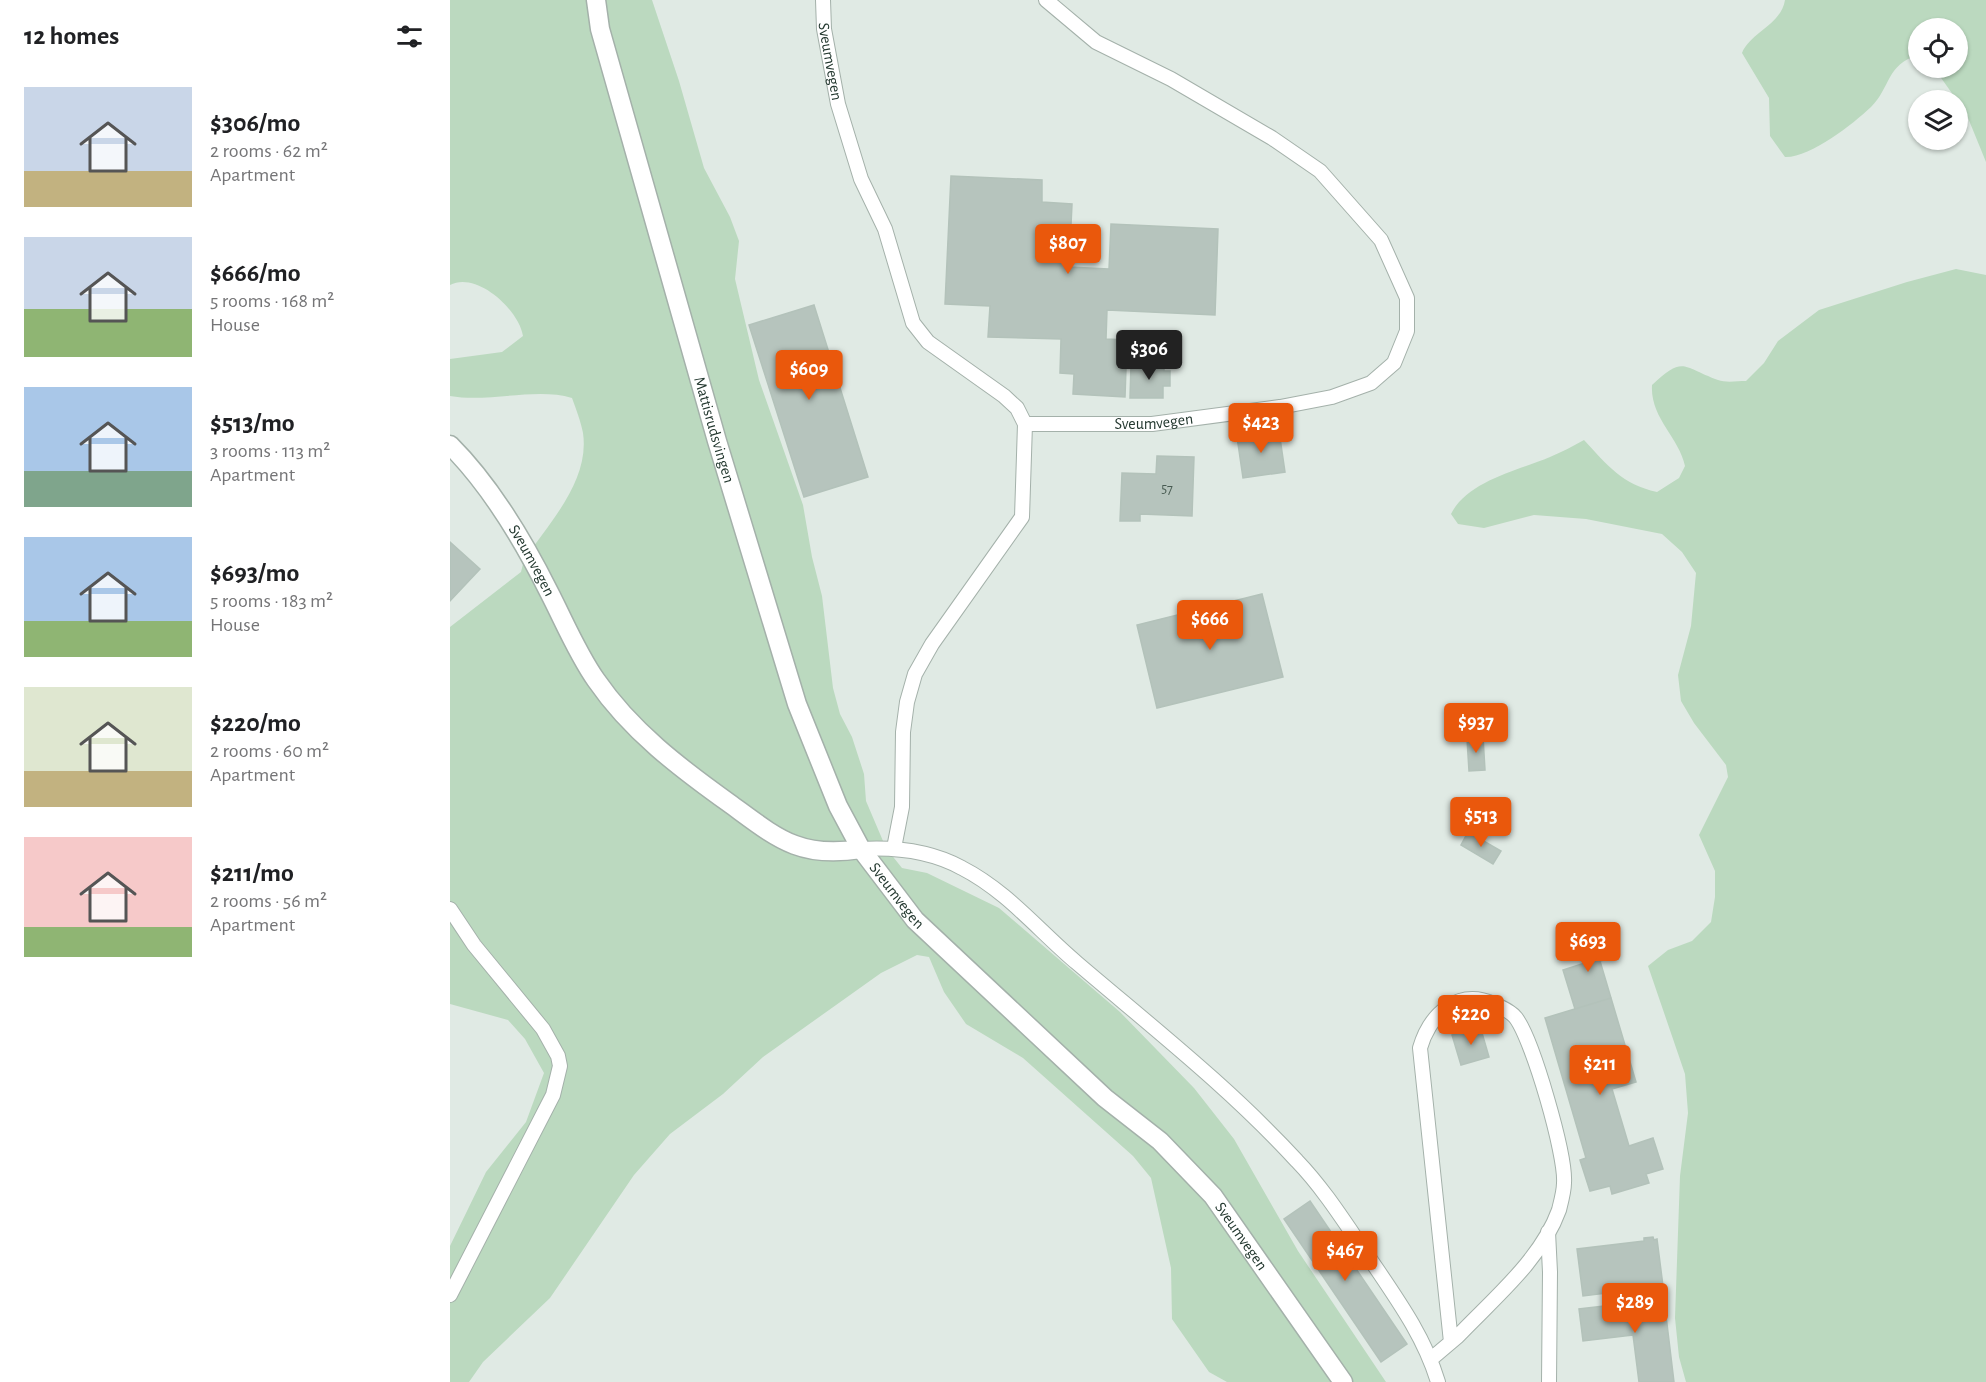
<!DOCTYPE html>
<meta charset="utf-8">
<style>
body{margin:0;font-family:"Alegreya Sans",sans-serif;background:#f6f6f6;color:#202124;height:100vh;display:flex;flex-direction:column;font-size:22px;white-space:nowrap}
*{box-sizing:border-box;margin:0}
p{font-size:20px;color:#757577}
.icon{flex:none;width:33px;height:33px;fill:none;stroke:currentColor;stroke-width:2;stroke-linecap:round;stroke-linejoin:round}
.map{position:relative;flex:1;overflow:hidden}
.drawer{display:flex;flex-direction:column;background:#fff;width:450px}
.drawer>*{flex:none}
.buttons{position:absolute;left:1458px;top:18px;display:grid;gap:12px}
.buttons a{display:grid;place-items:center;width:60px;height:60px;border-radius:50%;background:#fff;box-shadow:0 2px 4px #0004;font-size:30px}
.price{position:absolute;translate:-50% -51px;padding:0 14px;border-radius:6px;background:#ea580c;color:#fff;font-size:20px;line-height:39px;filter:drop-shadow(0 2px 3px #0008)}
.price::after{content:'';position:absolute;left:50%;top:36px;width:18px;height:14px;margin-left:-9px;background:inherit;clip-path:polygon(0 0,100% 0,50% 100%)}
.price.current{background:#222;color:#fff}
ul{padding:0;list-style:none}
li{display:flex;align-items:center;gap:18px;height:150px;padding:0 24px}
li span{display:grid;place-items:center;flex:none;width:168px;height:120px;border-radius:0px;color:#555}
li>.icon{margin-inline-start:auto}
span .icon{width:72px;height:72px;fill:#fffc;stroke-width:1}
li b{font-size:26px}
h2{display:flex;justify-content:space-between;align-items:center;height:72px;padding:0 24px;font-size:26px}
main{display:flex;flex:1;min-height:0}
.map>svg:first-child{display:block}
.green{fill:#bbd9bf}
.building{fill:#b6c4bd;stroke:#b3c2ba;stroke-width:1.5}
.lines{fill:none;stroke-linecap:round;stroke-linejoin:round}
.lane-casing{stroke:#a4b1aa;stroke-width:16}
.street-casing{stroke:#a4b1aa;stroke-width:21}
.lane{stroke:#fff;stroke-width:14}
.street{stroke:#fff;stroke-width:18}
.labels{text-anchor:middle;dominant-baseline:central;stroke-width:4.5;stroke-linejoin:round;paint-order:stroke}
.number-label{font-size:14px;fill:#485b52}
.street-label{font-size:16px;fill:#23382f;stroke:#f0f7f3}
</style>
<main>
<section class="drawer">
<h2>12 homes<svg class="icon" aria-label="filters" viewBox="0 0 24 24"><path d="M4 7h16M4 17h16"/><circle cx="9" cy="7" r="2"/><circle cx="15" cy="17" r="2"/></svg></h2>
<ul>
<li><span style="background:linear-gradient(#c9d6e8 70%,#c2b280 0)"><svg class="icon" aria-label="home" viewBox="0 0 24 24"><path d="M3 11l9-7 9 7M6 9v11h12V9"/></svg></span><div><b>$306/mo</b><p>2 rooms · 62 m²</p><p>Apartment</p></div></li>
<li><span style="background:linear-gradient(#c9d6e8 60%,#8fb573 0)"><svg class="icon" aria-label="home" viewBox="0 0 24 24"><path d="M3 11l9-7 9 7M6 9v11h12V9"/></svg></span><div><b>$666/mo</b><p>5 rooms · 168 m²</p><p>House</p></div></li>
<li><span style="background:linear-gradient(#a9c7e8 70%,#7fa58c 0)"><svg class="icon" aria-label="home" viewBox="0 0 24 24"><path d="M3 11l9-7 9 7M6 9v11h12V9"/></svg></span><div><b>$513/mo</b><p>3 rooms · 113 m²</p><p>Apartment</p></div></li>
<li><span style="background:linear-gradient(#a9c7e8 70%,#8fb573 0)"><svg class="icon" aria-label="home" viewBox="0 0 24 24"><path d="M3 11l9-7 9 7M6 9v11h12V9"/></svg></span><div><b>$693/mo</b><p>5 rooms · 183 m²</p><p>House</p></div></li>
<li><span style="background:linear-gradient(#dfe7d0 70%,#c2b280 0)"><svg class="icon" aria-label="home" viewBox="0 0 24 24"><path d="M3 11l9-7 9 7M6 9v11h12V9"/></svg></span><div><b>$220/mo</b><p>2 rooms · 60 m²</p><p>Apartment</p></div></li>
<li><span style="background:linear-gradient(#f6c9c9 75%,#8fb573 0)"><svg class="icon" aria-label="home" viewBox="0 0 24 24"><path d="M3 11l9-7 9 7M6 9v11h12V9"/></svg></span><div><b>$211/mo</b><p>2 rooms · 56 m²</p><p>Apartment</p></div></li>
</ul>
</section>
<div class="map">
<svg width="1536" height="1382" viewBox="0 0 1536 1382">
<rect width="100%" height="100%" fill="#e0eae4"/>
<path class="green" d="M0 0H202L229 81 254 168 280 217 289 241 285 279 309 380 353 505 362 557 372 596 383 688 390 714 402 737 414 774 416 801 436 848 452 868 477 873 549 908 670 1012 744 1088 784 1139 848 1251 936 1382H777L759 1372 722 1319 721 1268 701 1178 683 1156 573 1058 516 1024 494 992 479 957 467 955 431 973 313 1057 273 1094 220 1134 184 1175 100 1298 33 1362 19 1382H0V1246L36 1172 76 1122 94 1073 75 1039 58 1020 0 1004V627L71 572 74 560C99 523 140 481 133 433 131 422 126 409 122 398 86 387 39 403 0 396V359L52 352 73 336C69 310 27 271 0 285Z
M1335 0H1536V162L1516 113 1484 68H1508V28H1468V55C1436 65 1441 87 1421 107 1403 124 1360 158 1335 157L1320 136 1319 98 1292 53C1301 32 1331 25 1335 0Z
M1506 269 1536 275V1382H1236L1229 1357 1225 1318 1230 1176 1238 1113 1235 1074 1198 966 1218 950 1242 941 1261 922 1265 897V871L1249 835 1278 777 1276 765 1244 723 1231 701 1228 675 1241 626 1246 573 1232 552 1212 534 1136 519 1084 515 1034 528 1008 524 1001 514C1017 481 1069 470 1100 457 1112 452 1123 446 1134 440 1158 466 1172 484 1207 492L1229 478 1235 466C1229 437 1200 418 1202 385 1234 355 1232 367 1268 380 1276 383 1287 381 1296 381L1314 363 1328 341 1369 310 1457 282Z"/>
<path class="building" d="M501 176 592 180V202L622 204 619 267 659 269 661 224 768 229 765 315 657 310 656 339 677 340 675 397 623 394 624 374 610 373 611 339 538 337 540 306 495 304Z
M364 305 418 477 354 497 299 325Z
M681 365 714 366V371H720V386H713V398H680Z
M829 431 835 472 793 478 787 437Z
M707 456 744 457 742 516 690 514V521H670L672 473 706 474Z
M0 542 30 569 0 601Z
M812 594 833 677 707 708 687 625Z
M1033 737 1035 770 1019 771 1017 739Z
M1018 832 1051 851 1043 864 1011 845Z
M1144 925 1154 960 1150 961 1161 998 1125 1009 1113 970 1138 962 1128 929Z
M1161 998 1186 1082 1162 1089 1179 1146 1203 1138 1213 1169 1196 1174 1199 1183 1162 1194 1160 1186 1140 1191 1130 1160 1136 1158 1095 1018Z
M1030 1026 1039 1057 1011 1065 1002 1035Z
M860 1201 957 1344 931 1362 834 1219Z
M1203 1237 1204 1240 1207 1239 1213 1286 1133 1296 1127 1249 1194 1241V1238Z
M1214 1299 1224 1382H1189L1183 1335 1133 1341 1129 1309Z"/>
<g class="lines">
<defs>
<g id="lane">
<path id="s1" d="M373 0 374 29 388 104 411 179 435 229 463 323 478 342 554 396 567 408 575 424 572 517 482 644 465 674 457 702 453 732 452 807 444 848"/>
<path id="s2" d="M575 424H702L830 407 882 397 921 383 944 363 957 331V298L931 240 870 171 822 138 721 79 646 42 596 0"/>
<path d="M411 849C446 847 481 851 512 868 557 891 589 931 627 963 702 1027 780 1088 847 1161 875 1190 897 1226 920 1259 947 1299 974 1336 988 1382"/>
<path d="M0 909 24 945 93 1029 108 1056 110 1066 103 1095 0 1295"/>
<path d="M1098 1232 1100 1272 1099 1382"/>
<path d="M981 1359 1007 1337C1043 1299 1091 1260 1109 1210 1111 1202 1114 1191 1114 1183 1116 1155 1083 1041 1066 1018 1061 1011 1052 1008 1044 1004 1008 988 980 1014 970 1048L1001 1342"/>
</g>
<g id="street">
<path id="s3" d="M146 0 150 29 267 441 347 704 388 806 411 849 465 920 655 1098 710 1141 763 1196 893 1382"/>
<path id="s4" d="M0 445C41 486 73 540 99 592 114 621 127 653 146 680 181 731 230 768 279 803 327 838 349 859 411 849"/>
</g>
</defs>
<use href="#lane" class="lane-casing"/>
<use href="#street" class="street-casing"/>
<use href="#lane" class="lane"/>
<use href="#street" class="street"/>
</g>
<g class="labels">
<g class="number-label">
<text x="717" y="489">57</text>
</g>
<g class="street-label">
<text stroke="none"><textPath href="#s1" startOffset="62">Sveumvegen</textPath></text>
<text stroke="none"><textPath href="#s2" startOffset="129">Sveumvegen</textPath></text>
<text stroke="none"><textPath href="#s3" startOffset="446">Mattisrudsvingen</textPath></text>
<text stroke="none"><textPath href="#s4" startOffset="142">Sveumvegen</textPath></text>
<text stroke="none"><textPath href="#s3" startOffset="950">Sveumvegen</textPath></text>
<text stroke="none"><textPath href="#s3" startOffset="1436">Sveumvegen</textPath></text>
</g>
</g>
</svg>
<div class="buttons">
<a><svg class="icon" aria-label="locate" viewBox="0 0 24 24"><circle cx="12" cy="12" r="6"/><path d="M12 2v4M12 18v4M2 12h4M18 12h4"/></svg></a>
<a><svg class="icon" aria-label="layers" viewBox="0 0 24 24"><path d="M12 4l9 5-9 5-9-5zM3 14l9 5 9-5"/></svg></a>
</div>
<b class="price" style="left:618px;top:275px">$807</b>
<b class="price current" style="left:699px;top:381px">$306</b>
<b class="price" style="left:359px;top:401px">$609</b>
<b class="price" style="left:811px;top:454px">$423</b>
<b class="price" style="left:760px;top:651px">$666</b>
<b class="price" style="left:1026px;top:754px">$937</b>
<b class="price" style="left:1031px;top:848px">$513</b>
<b class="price" style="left:1138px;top:973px">$693</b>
<b class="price" style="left:1021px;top:1046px">$220</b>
<b class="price" style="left:1150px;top:1096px">$211</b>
<b class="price" style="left:895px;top:1282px">$467</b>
<b class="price" style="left:1185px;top:1334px">$289</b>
</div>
</main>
